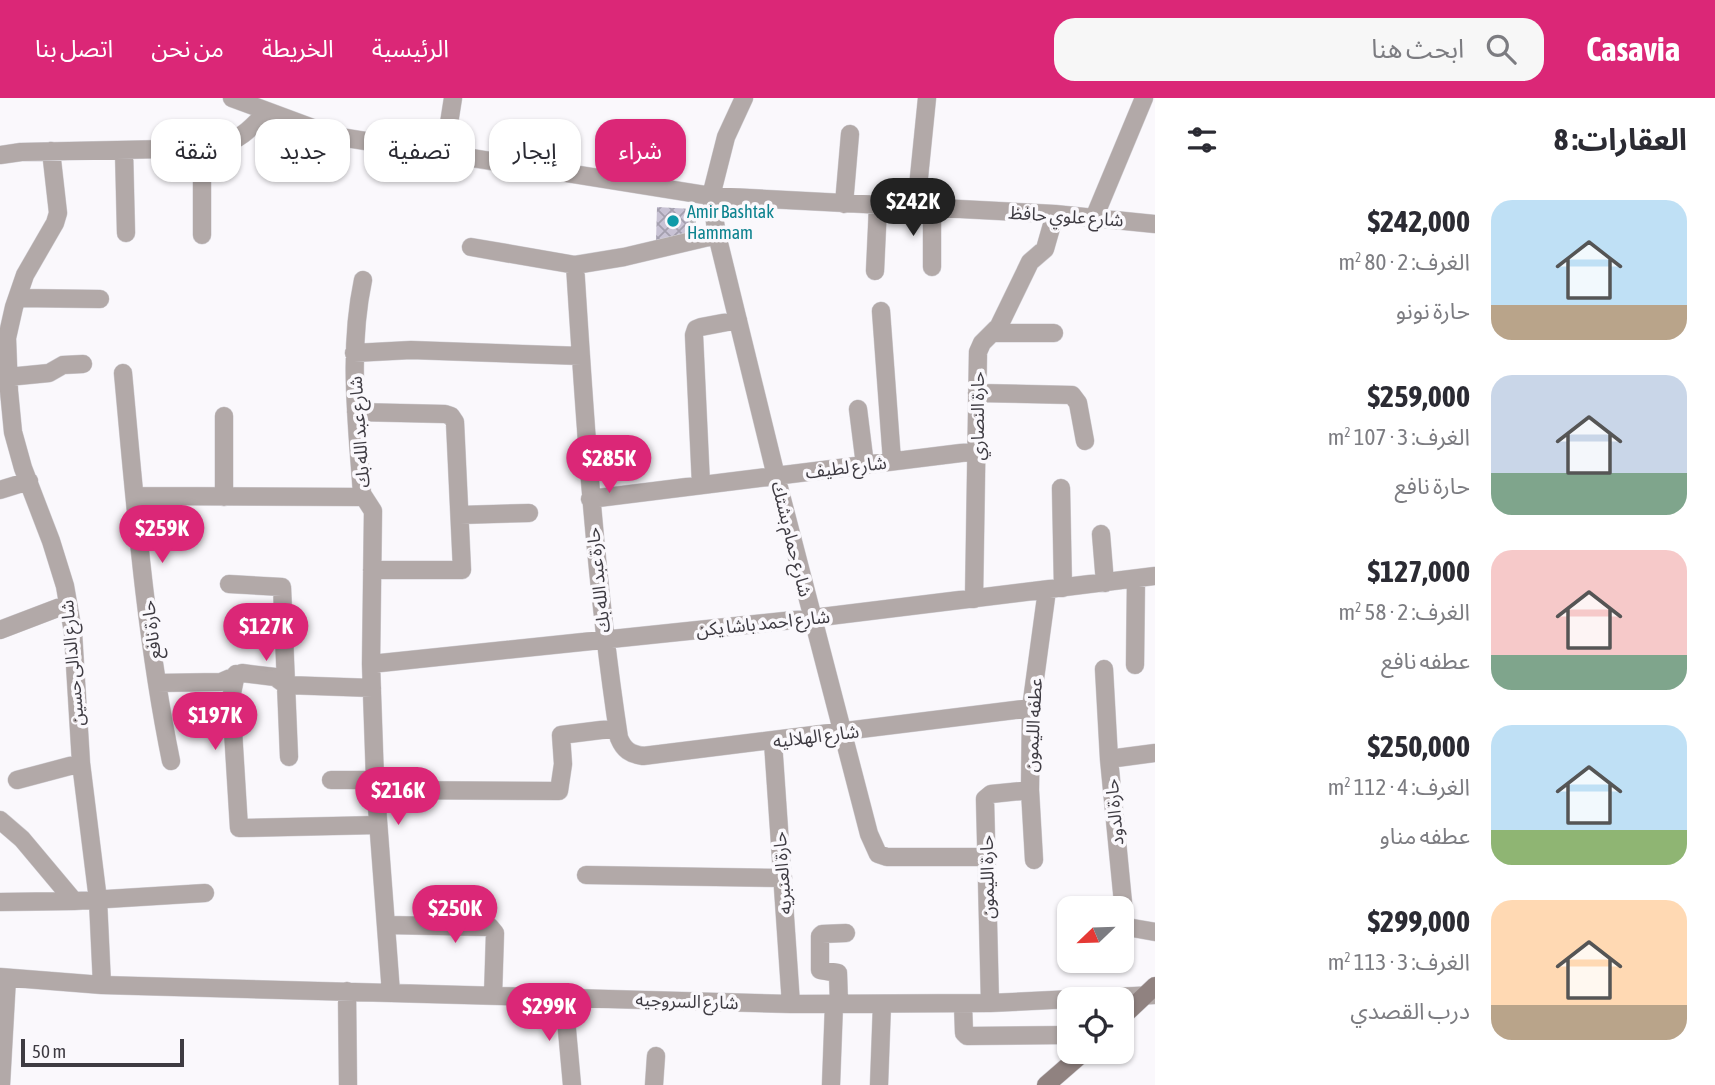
<!DOCTYPE html>
<html lang="ar">
<meta charset="utf-8">
<style>
body{margin:0;font-family:"Asap Condensed","Noto Sans Arabic",sans-serif;background:#f7f7f7;color:#2b2b33;direction:rtl;height:100vh;display:flex;flex-direction:column;font-size:26px;white-space:nowrap}
*{box-sizing:border-box;margin:0}
p{font-size:23px;color:#7c7c81}
.icon{flex:none;width:38px;height:38px;fill:none;stroke:currentColor;stroke-width:2;stroke-linecap:round;stroke-linejoin:round}
.map{position:relative;flex:1;overflow:hidden;direction:ltr}
.side{display:flex;flex-direction:column;background:#fff;width:560px}
.side>*{flex:none}
.guide{position:absolute;left:21px;top:21px;width:665px;height:63px;direction:rtl;display:flex;gap:14px}
.needle{width:46px;rotate:247deg}
.tools{position:absolute;left:1057px;top:798px;display:grid;gap:14px}
.tools a{display:grid;place-items:center;width:77px;height:77px;border-radius:14px;background:#fff;box-shadow:0 2px 5px #0004;font-size:35px}
.scale{position:absolute;left:21px;bottom:18px;width:163px;box-sizing:border-box;padding-left:7px;border:4px solid #3e3b42;border-top:0;font-size:19px;line-height:24px;white-space:nowrap;color:#3e3b42;-webkit-text-stroke:5px #faf8fc;paint-order:stroke}
.price{position:absolute;translate:-50% -60px;padding:0 16px;border-radius:24px;background:#db2777;color:#fff;font-size:23px;line-height:46px;filter:drop-shadow(0 2px 4px #0008)}
.price::after{content:'';position:absolute;left:50%;top:42px;width:21px;height:16px;margin-left:-10px;background:inherit;clip-path:polygon(0 0,100% 0,50% 100%)}
.price.active{background:#222;color:#fff}
ul{padding:0;list-style:none}
li{display:flex;align-items:center;gap:21px;height:175px;padding:0 28px}
li span{display:grid;place-items:center;flex:none;width:196px;height:140px;border-radius:21px;color:#555}
li>.icon{margin-inline-start:auto}
span .icon{width:84px;height:84px;fill:#fffc;stroke-width:1}
li b{font-size:30px}
h2{display:flex;justify-content:space-between;align-items:center;height:84px;padding:0 28px;font-size:30px}
.tag{padding:0 24px;border-radius:21px;background:#fff;box-shadow:0 2px 5px #0004;font-size:24px;line-height:63px}
.tag.active{background:#db2777;color:#fff}
header{display:flex;align-items:center;gap:42px;box-sizing:border-box;height:98px;padding:0 35px;background:#db2777;color:#fff}
header strong{font-size:33px}
nav{display:flex;gap:38px;margin-inline-start:auto;font-size:24px}
.search{width:490px;height:63px;background:#f7f7f7;display:flex;align-items:center;gap:18px;box-sizing:border-box;padding:0 24px;border-radius:21px;color:#7c7c81;font-size:26px}
main{display:flex;flex:1;min-height:0}
.map>svg:first-child{display:block}
.building{fill:url(#building-cross-hatch);filter:url(#shadow)}
.lines{fill:none;stroke-linecap:round;stroke-linejoin:round}
.street-casing{stroke:#d4d2d7;stroke-width:19}
.secondary-casing{stroke:#d4d2d7;stroke-width:19}
.street{stroke:#b2a9a8;stroke-width:18}
.secondary{stroke:#908280;stroke-width:18}
.culture-dot{fill:#0f9aa8;stroke:#faf8fc;stroke-width:2.5}
.labels{text-anchor:middle;dominant-baseline:central;stroke-width:7;stroke-linejoin:round;paint-order:stroke}
.culture-label{font-size:18px;fill:#0d838f;stroke:#faf8fc;text-anchor:start}
.street-label{font-size:18px;fill:#3e3b42;stroke:#faf8fc}
</style>
<header>
<strong>Casavia</strong>
<div class="search"><svg class="icon" aria-label="search" viewBox="0 0 24 24"><circle cx="10" cy="10" r="6"/><path d="M15 15l6 6"/></svg>ابحث هنا</div>
<nav><a>الرئيسية</a><a>الخريطة</a><a>من نحن</a><a>اتصل بنا</a></nav>
</header>
<main>
<section class="side">
<h2>العقارات: 8<svg class="icon" aria-label="filters" viewBox="0 0 24 24"><path d="M4 7h16M4 17h16"/><circle cx="9" cy="7" r="2"/><circle cx="15" cy="17" r="2"/></svg></h2>
<ul>
<li><span style="background:linear-gradient(#bfe0f5 75%,#b9a48a 0)"><svg class="icon" aria-label="home" viewBox="0 0 24 24"><path d="M3 11l9-7 9 7M6 9v11h12V9"/></svg></span><div><b>$242,000</b><p>الغرف: 2 · 80 m²</p><p>حارة نونو</p></div></li>
<li><span style="background:linear-gradient(#c9d6e8 70%,#7fa58c 0)"><svg class="icon" aria-label="home" viewBox="0 0 24 24"><path d="M3 11l9-7 9 7M6 9v11h12V9"/></svg></span><div><b>$259,000</b><p>الغرف: 3 · 107 m²</p><p>حارة نافع</p></div></li>
<li><span style="background:linear-gradient(#f6c9c9 75%,#7fa58c 0)"><svg class="icon" aria-label="home" viewBox="0 0 24 24"><path d="M3 11l9-7 9 7M6 9v11h12V9"/></svg></span><div><b>$127,000</b><p>الغرف: 2 · 58 m²</p><p>عطفه نافع</p></div></li>
<li><span style="background:linear-gradient(#bfe0f5 75%,#8fb573 0)"><svg class="icon" aria-label="home" viewBox="0 0 24 24"><path d="M3 11l9-7 9 7M6 9v11h12V9"/></svg></span><div><b>$250,000</b><p>الغرف: 4 · 112 m²</p><p>عطفه مناو</p></div></li>
<li><span style="background:linear-gradient(#ffd9b3 75%,#b9a48a 0)"><svg class="icon" aria-label="home" viewBox="0 0 24 24"><path d="M3 11l9-7 9 7M6 9v11h12V9"/></svg></span><div><b>$299,000</b><p>الغرف: 3 · 113 m²</p><p>درب القصدي</p></div></li>
</ul>
</section>
<div class="map">
<svg width="1155" height="987" viewBox="0 0 1155 987">
<defs>
<pattern id="building-cross-hatch" width="8" height="8" patternUnits="userSpaceOnUse" patternTransform="scale(1.75)"><rect width="8" height="8" fill="#c8c2d4"/><path d="M0 0l8 8M0 8l8-8" fill="none" stroke="#a49fae"/></pattern>
<filter id="shadow"><feDropShadow dx="6" dy="6" stdDeviation="0" flood-color="#0004"/></filter>
</defs>
<rect width="100%" height="100%" fill="#faf8fc"/>
<path class="building" d="M657 109 692 111 687 134 656 143Z"/>
<g class="lines">
<defs>
<path id="street" d="M232 0 334 38 711 98 1055 116 1155 126
M744 0 726 39 711 98 717 137 776 378 869 736 878 756 887 759H987
M124 52 126 135
M51 53 58 115 55 125 25 177 14 209 7 240 9 293 13 334 23 370 51 443 65 488 73 534 81 665 98 802 102 887
M0 57 21 54 214 50C238 43 250 32 266 14
M444 57 453 0
M844 106 850 36
M916 109 927 0
M932 110V169
M1094 120 1144 0
M202 137V50
M471 149 575 167 624 159 717 137
M575 167C585 325 595 483 619 640 624 652 630 656 643 658L1031 610
M875 173 878 108
M363 182C348 253 357 324 362 396L373 413 371 566 375 682 391 895
M17 200 100 201
M881 213 892 363
M993 235H1054
M354 255 411 252 581 258
M123 275C135 404 145 536 171 663
M8 279 49 275 63 267 83 266
M977 295 1072 297 1078 305 1085 343
M858 311 865 367
M356 314 445 316 451 318 455 324 462 472H372
M701 387 694 237 696 231 701 229 738 222
M1061 390 1063 490
M0 392 29 383
M135 398 363 399
M224 399V318
M590 401 977 353
M460 417 529 415
M1101 436 1105 485
M229 486 282 489 289 659
M974 501 978 254 982 245 999 228 1030 164 1045 151 1055 116
M0 532 68 506
M371 566 813 520 1155 478
M1135 567 1136 481
M1104 571 1109 661 1125 825 1127 829 1155 834
M236 576 231 600 239 730 378 727
M157 585 221 584 242 575 275 579 286 587 372 590
M773 644 791 906
M1109 661 1155 655
M17 682 81 665
M331 682H375
M376 692 559 693 563 666 561 637 617 630
M0 722 22 741 74 803
M1034 762 1030 692 1031 610 1047 492
M586 777 783 780
M0 804 74 803 205 795
M386 827 490 829 495 835 493 898
M0 879 102 887 791 906 990 905 1155 897
M347 893 348 987
M564 899 572 987
M990 905 985 701 991 696 1030 692
M839 906 838 875 820 872V838L822 836 846 835
M963 906 964 935 967 938 1069 937
M1 987 7 880
M654 987 656 958
M831 987 834 906
M879 987 882 906"/>
<path id="secondary" d="M1122 919 1155 888
M1046 987 1084 954"/>
</defs>
<use href="#street" class="street-casing"/>
<use href="#secondary" class="secondary-casing"/>
<use href="#street" class="street"/>
<use href="#secondary" class="secondary"/>
</g>
<circle class="culture-dot" cx="673" cy="123" r="7"/>
<g class="labels">
<g class="culture-label">
<text x="687" y="113">Amir Bashtak<tspan x="687" dy="21">Hammam</tspan></text>
</g>
<g class="street-label">
<text transform="translate(1066 118) rotate(4)">شارع علوي حافظ</text>
<text transform="translate(977 318) rotate(-90)">حارة النصاري</text>
<text transform="translate(359 334) rotate(-94)">شارع عبد الله بك</text>
<text transform="translate(846 369) rotate(-7)">شارع لطيف</text>
<text transform="translate(792 441) rotate(76)">شارع حمام بشتك</text>
<text transform="translate(598 482) rotate(-96)">حارة عبد الله بك</text>
<text transform="translate(763 525) rotate(-6)">شارع احمد باشا يكن</text>
<text transform="translate(151 532) rotate(-97)">حارة نافع</text>
<text transform="translate(72 565) rotate(-95)">شارع الدالى حسين</text>
<text transform="translate(1033 627) rotate(-87)">عطفه الليمون</text>
<text transform="translate(816 638) rotate(-7)">شارع الهلاليه</text>
<text transform="translate(1114 714) rotate(-95)">حارة الدود</text>
<text transform="translate(782 775) rotate(-94)">حارة العنبريه</text>
<text transform="translate(987 779) rotate(-91)">حارة الليمون</text>
<text transform="translate(687 903) rotate(2)">شارع السروجيه</text>
</g>
</g>
</svg>
<div class="tools">
<a><svg class="needle" viewBox="-14 -14 28 28"><path d="M0-13l5 13h-10z" fill="#e53935"/><path d="M0 13l5-13h-10z" fill="#7c7c81"/></svg></a>
<a><svg class="icon" aria-label="locate" viewBox="0 0 24 24"><circle cx="12" cy="12" r="6"/><path d="M12 2v4M12 18v4M2 12h4M18 12h4"/></svg></a>
</div>
<div class="scale">50 m</div>
<b class="price active" style="left:913px;top:140px">$242K</b>
<b class="price" style="left:609px;top:397px">$285K</b>
<b class="price" style="left:162px;top:467px">$259K</b>
<b class="price" style="left:266px;top:565px">$127K</b>
<b class="price" style="left:215px;top:654px">$197K</b>
<b class="price" style="left:398px;top:729px">$216K</b>
<b class="price" style="left:455px;top:847px">$250K</b>
<b class="price" style="left:549px;top:945px">$299K</b>
<div class="guide">
<a class="tag active">شراء</a>
<a class="tag">إيجار</a>
<a class="tag">تصفية</a>
<a class="tag">جديد</a>
<a class="tag">شقة</a>
</div>
</div>
</main>
